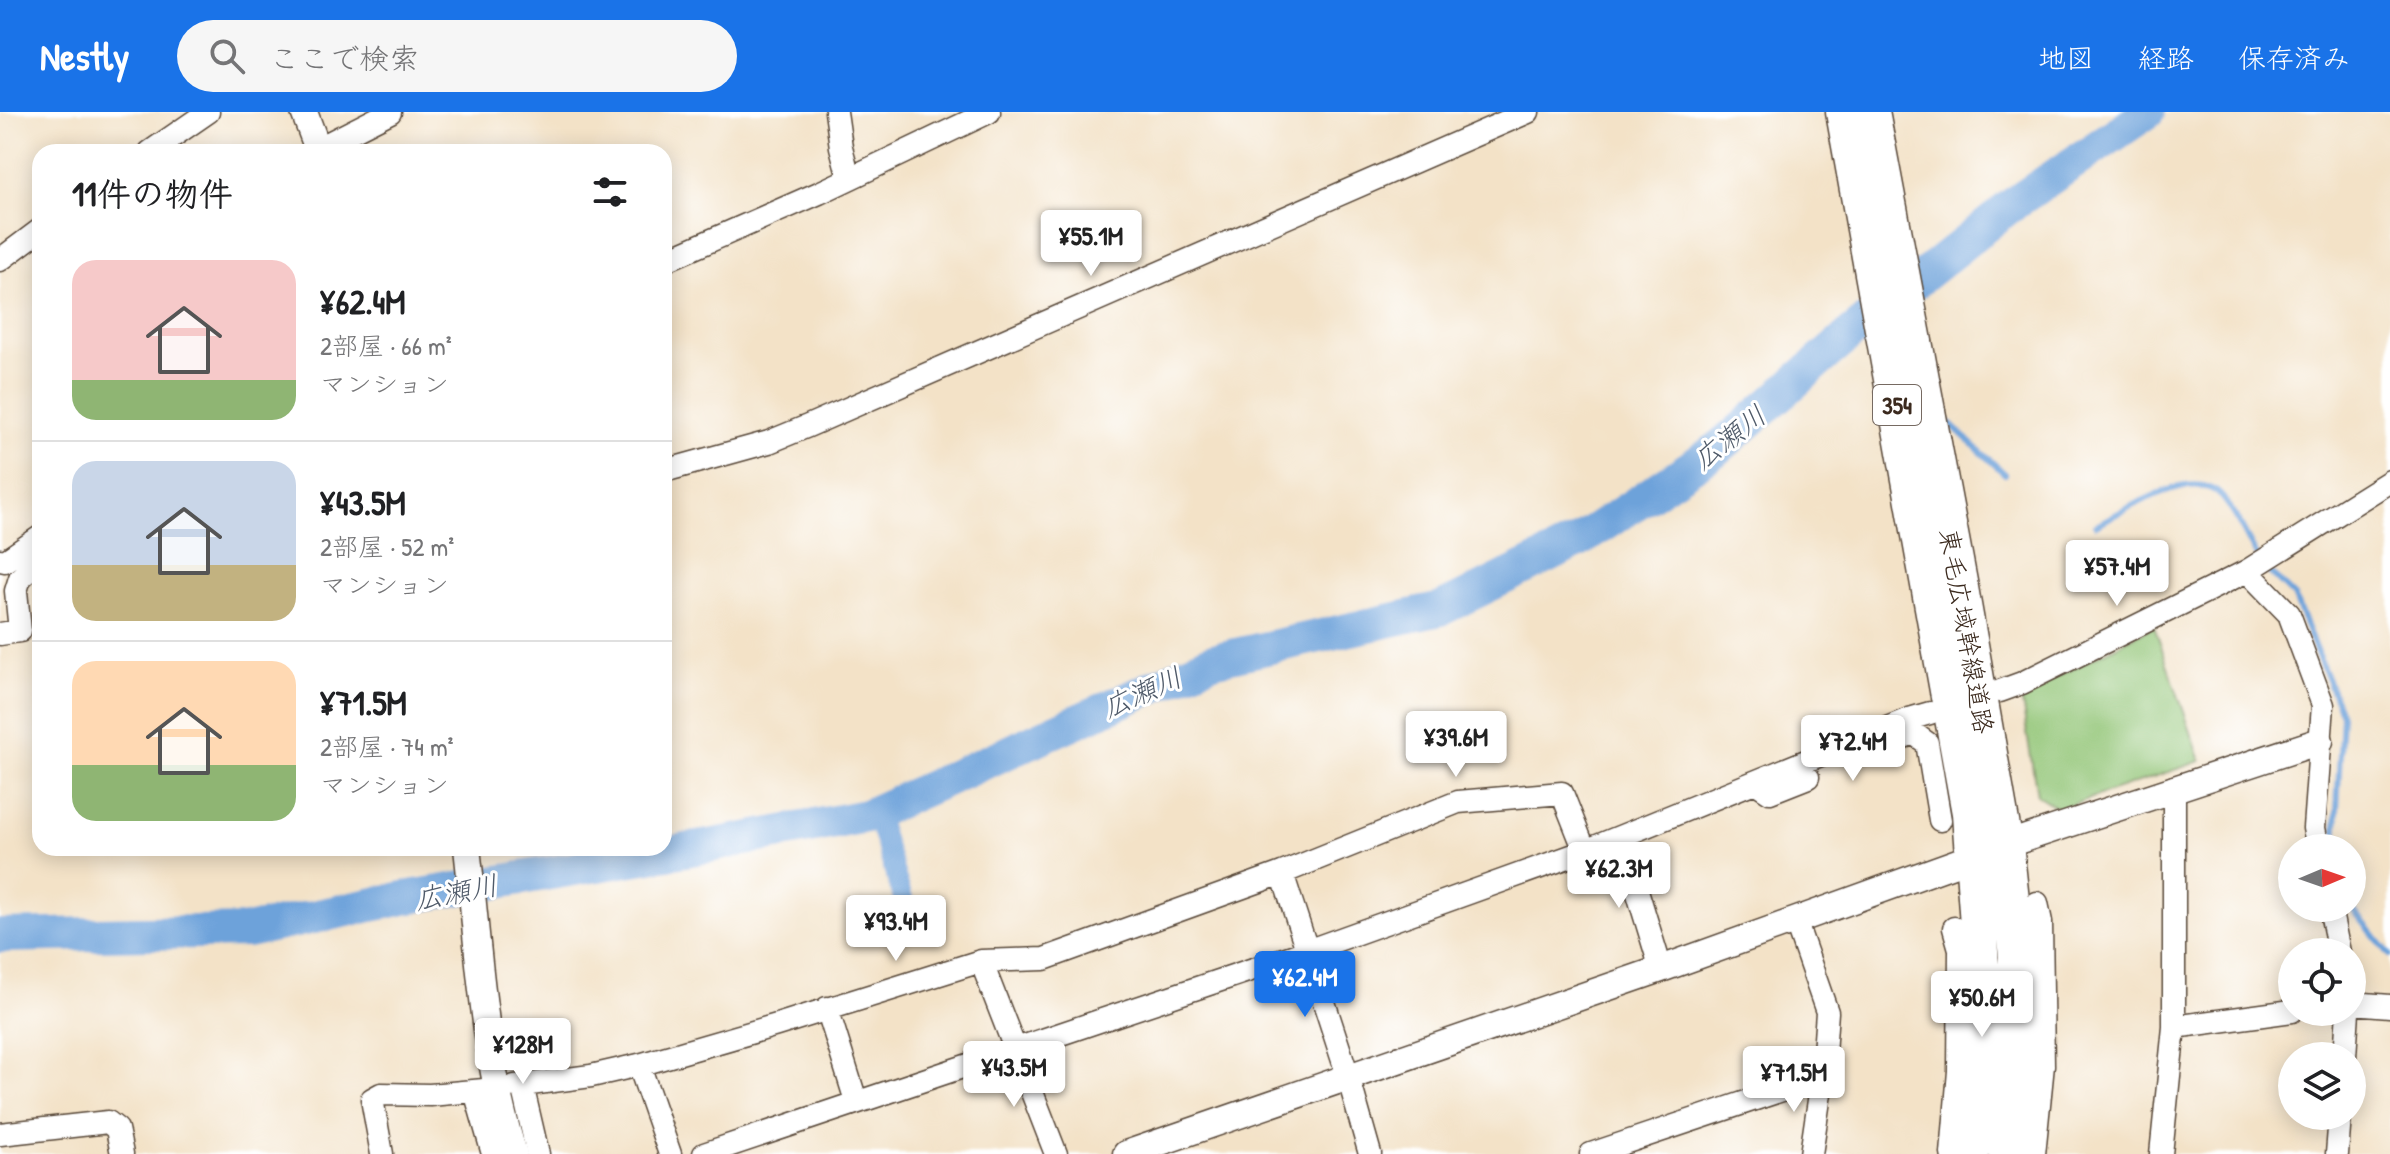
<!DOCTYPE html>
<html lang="ja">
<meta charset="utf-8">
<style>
body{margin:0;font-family:"Patrick Hand","Klee One",sans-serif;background:#f6f6f6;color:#202124;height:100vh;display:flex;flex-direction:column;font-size:30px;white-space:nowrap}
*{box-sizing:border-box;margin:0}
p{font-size:26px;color:#757577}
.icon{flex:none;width:44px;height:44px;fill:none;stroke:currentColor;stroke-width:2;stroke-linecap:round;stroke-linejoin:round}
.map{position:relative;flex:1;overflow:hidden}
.drawer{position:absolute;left:32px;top:32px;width:640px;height:712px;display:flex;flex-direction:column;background:#fff;border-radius:24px;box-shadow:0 4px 20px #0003}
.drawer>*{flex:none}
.needle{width:52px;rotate:88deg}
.buttons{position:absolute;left:2278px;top:722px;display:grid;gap:16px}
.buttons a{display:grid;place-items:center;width:88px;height:88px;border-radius:50%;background:#fff;box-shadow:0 4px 20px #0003;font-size:40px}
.price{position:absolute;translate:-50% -68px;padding:0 18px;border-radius:8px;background:#fff;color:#222;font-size:26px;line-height:52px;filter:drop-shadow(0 2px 4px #0008)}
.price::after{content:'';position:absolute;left:50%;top:48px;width:24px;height:18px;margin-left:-12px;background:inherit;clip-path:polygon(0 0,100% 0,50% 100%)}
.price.current{background:#1a73e8;color:#fff}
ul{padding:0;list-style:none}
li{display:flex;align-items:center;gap:24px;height:200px;padding:0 40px}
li+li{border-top:2px solid #e0e0e0}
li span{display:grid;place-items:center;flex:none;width:224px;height:160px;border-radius:24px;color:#555}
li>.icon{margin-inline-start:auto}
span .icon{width:96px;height:96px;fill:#fffc;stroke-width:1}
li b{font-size:34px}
h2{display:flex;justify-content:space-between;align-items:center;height:96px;padding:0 40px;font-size:34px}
header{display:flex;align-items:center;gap:48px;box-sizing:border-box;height:112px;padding:0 40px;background:#1a73e8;color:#fff}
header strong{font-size:38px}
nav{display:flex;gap:44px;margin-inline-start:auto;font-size:28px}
.search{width:560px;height:72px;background:#f6f6f6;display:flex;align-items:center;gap:20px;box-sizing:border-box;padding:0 28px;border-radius:44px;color:#757577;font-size:30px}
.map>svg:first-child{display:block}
.green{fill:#92c576;stroke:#66784a;stroke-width:2}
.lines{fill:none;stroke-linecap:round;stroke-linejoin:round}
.stream{stroke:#6da2da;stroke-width:6}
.canal{stroke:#6da2da;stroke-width:20}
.river{stroke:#6da2da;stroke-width:34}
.minor-casing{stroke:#574637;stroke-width:25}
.tertiary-casing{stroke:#574637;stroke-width:29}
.trunk-casing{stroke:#574637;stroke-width:39}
.minor{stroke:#fff;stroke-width:22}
.tertiary{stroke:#fff;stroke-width:26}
.trunk{stroke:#fff;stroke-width:36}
.labels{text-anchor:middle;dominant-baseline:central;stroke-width:6;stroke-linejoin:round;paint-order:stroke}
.shield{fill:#fff;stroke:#766a62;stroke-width:2}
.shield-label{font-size:24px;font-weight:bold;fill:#3b2a1e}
.street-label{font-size:26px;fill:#3b2a1e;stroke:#fff}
.water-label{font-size:28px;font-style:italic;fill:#4f5a69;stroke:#fff}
</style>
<header>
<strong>Nestly</strong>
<div class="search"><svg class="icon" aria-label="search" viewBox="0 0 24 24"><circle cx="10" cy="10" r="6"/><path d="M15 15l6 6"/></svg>ここで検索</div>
<nav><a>地図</a><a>経路</a><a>保存済み</a></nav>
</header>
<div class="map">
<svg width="2390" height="1042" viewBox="0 0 2390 1042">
<rect width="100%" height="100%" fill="#fff"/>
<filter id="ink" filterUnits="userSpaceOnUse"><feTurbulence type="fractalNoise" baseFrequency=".0125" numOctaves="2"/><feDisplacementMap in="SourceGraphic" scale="16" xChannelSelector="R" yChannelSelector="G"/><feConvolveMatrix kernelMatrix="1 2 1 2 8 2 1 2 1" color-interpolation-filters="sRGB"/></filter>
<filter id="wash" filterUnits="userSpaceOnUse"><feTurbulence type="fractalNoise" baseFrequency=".006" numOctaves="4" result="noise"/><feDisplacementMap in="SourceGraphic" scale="32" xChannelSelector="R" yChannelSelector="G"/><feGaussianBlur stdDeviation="1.8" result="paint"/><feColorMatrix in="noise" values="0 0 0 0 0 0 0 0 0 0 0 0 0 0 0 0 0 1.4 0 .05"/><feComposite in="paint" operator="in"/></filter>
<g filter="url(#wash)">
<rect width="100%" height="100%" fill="#f3e2c7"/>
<path class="green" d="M2154 514 2201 649 2059 697 2037 683 2021 584Z"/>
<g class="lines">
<path class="stream" d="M1853 220 1874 240
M1943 305 2005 362
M2096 413C2126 398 2195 352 2222 385 2237 402 2246 426 2258 445
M2263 454 2294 484 2342 603 2335 736
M2352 796 2390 843"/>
<path class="canal" d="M875 699 913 818"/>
<path class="river" d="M0 824 247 819 404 786 709 734 866 704 1213 548 1441 497 1581 428 1719 336 1853 220 2013 92 2148 0"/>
</g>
</g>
<g filter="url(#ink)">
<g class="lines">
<defs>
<path id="minor" d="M836 0 841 35 849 66
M150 40 208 0
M311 40 390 0
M0 148 40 118
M664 149 819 81 989 0
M664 359 769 330 808 314 1528 0
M0 448 5 449 40 425
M2247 459 2289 502 2323 593 2314 716 2318 736
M0 522 20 519 16 479 20 466 40 448
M2000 579 2022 571 2247 459 2390 369
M1888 632 1913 621 1927 631 1940 708
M1755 670 1770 680 1808 665
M1621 726 1661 857
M1282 761 1348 964 1370 1042
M2330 796 2339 840
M1795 808 1827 900 1822 968 1811 1042
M981 849 1056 1042
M2352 891 2390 894
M827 896 856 989
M2174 915 2292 899
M2345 944 2348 900
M639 953 670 1042
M522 973 538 1042
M515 974 591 964 639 953 777 913 981 849 1044 847 1282 761 1458 690 1562 681 1585 739
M475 979 493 1042
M0 1022 108 1010 117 1017 122 1042
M382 1042 372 987 381 982 430 983 484 978
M704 1042 1307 839 1585 739 1909 607 1930 601
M1591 1042 1806 970 1822 968
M1952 1042 1959 959 1960 837 1954 816
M2034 1042 2043 953 2041 810 2037 791
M2161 1042 2174 915V675
M2337 1042 2340 1004"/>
<path id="tertiary" d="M304 0 319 40
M467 736C479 837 483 945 514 1042
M1126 1042 1661 857 2005 733 2320 629"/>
<path id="trunk" d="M1844 0 1970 701 1981 854V947L1971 1042
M1871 0 1959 470 2005 733 2017 844 2015 960 2007 1042"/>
</defs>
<use href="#minor" class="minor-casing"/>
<use href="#tertiary" class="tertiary-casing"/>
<use href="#trunk" class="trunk-casing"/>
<use href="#minor" class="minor"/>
<use href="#tertiary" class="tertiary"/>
<use href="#trunk" class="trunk"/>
</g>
</g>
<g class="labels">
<rect class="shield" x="1873" y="273" width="48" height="40" rx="6"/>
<g class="shield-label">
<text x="1897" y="293">354</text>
</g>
<g class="street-label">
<text transform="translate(1967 519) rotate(80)">東毛広域幹線道路</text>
</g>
<g class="water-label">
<text transform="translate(1729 325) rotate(-38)">広瀬川</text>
<text transform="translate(1142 580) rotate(-24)">広瀬川</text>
<text transform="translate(456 780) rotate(-11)">広瀬川</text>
</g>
</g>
</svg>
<div class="buttons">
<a><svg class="needle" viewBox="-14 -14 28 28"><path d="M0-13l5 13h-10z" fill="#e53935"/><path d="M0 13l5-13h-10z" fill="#757577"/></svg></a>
<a><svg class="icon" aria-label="locate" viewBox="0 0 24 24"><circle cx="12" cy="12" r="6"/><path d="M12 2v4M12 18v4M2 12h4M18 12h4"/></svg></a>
<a><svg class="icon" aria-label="layers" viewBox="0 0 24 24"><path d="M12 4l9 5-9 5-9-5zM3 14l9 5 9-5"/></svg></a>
</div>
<b class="price" style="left:1091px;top:166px">¥55.1M</b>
<b class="price" style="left:2117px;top:496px">¥57.4M</b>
<b class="price" style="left:1456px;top:667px">¥39.6M</b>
<b class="price" style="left:1853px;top:671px">¥72.4M</b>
<b class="price" style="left:1619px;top:798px">¥62.3M</b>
<b class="price" style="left:896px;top:851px">¥93.4M</b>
<b class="price current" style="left:1305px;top:907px">¥62.4M</b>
<b class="price" style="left:1982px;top:927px">¥50.6M</b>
<b class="price" style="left:523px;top:974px">¥128M</b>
<b class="price" style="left:1014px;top:997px">¥43.5M</b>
<b class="price" style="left:1794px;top:1002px">¥71.5M</b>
<section class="drawer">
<h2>11件の物件<svg class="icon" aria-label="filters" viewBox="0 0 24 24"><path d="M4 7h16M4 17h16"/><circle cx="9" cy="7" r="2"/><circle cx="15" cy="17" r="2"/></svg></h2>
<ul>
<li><span style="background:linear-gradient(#f6c9c9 75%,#8fb573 0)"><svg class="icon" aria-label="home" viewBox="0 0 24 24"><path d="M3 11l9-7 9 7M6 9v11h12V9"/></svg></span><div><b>¥62.4M</b><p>2部屋 · 66 m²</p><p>マンション</p></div></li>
<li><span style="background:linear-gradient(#c9d6e8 65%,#c2b280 0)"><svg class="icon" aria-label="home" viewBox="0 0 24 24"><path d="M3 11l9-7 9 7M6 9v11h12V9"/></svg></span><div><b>¥43.5M</b><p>2部屋 · 52 m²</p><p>マンション</p></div></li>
<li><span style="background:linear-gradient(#ffd9b3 65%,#8fb573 0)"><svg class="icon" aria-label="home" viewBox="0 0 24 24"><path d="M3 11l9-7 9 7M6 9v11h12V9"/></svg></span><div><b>¥71.5M</b><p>2部屋 · 74 m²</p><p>マンション</p></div></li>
</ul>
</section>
</div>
